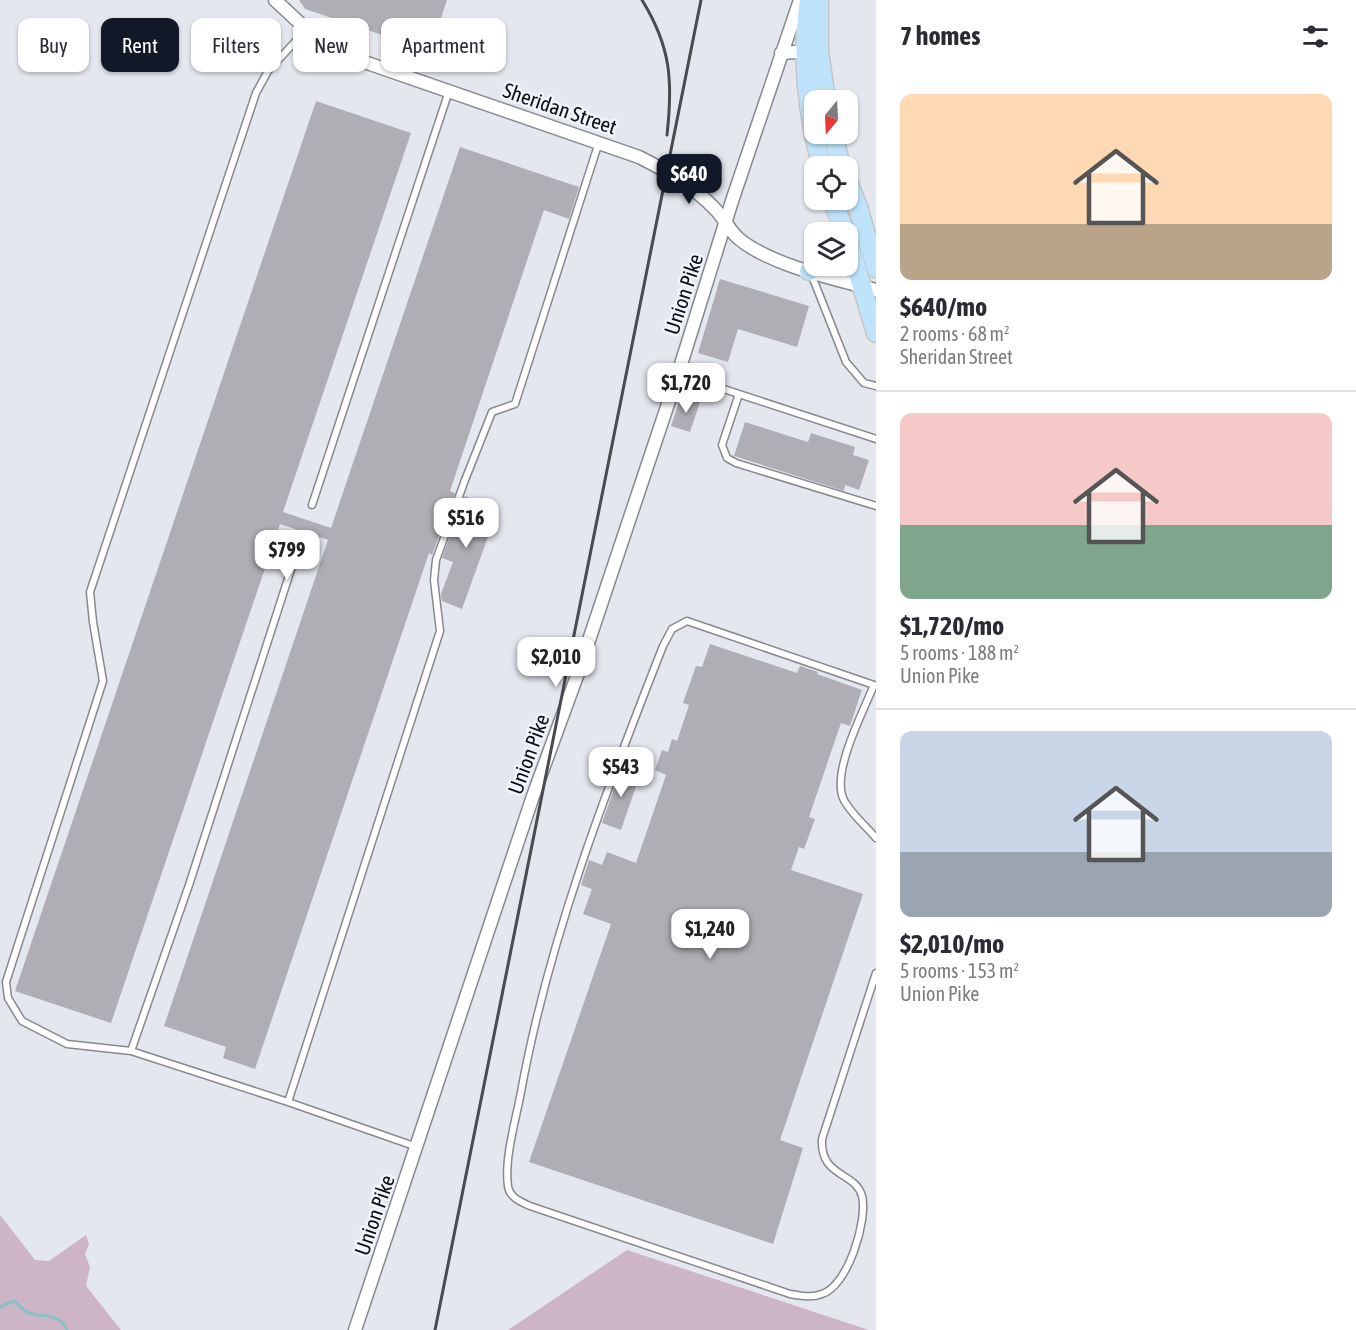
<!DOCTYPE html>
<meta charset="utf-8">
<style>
body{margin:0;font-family:"Asap Condensed",sans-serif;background:#f7f7f7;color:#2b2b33;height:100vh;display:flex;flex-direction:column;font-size:22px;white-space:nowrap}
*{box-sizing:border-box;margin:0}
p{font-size:20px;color:#7c7c81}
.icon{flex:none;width:33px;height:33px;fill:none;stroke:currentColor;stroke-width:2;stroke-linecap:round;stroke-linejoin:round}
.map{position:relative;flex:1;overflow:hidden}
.side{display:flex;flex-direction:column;background:#fff;width:480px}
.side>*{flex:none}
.top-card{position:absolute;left:18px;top:18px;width:570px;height:54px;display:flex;gap:12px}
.needle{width:39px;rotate:198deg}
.tools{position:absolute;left:804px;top:90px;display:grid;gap:12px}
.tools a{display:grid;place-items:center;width:54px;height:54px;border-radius:12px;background:#fff;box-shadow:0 2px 4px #0004;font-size:30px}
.price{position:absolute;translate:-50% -51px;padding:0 14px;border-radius:12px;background:#fff;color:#222;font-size:20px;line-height:39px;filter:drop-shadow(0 2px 3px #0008)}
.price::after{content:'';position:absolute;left:50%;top:36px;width:18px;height:14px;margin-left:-9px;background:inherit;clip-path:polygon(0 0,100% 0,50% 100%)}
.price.selected{background:#111827;color:#fff}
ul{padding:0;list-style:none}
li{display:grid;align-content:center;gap:12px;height:318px;padding:0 24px}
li+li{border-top:2px solid #e1e1e2}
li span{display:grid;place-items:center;height:186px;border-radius:12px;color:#555}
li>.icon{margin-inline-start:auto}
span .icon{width:108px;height:108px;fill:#fffc;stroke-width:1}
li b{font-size:26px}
h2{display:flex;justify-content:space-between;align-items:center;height:72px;padding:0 24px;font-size:26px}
.pill{padding:0 21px;border-radius:12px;background:#fff;box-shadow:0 2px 4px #0004;font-size:21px;line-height:54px}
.pill.selected{background:#111827;color:#fff}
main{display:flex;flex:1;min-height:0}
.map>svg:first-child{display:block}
.green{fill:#cdb4c7}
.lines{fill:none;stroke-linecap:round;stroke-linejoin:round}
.stream{stroke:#88c1c5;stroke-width:3}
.building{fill:#b0aeb5}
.lane-casing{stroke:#86898f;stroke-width:9}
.street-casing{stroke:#86898f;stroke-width:15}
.primary-casing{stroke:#c5c5c6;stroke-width:21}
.lane{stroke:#fff;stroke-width:6}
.street{stroke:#fff;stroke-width:12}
.primary{stroke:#bee3fa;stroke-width:18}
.rail{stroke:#484a4d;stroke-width:3}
.labels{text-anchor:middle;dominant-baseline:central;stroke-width:5;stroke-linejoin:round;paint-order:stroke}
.street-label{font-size:21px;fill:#0d0e10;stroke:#f1f4fb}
</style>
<main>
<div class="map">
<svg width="876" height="1330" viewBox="0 0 876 1330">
<rect width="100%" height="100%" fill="#e4e7ee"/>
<path class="green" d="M0 1215 35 1260 49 1261 86 1235 89 1244 85 1254 90 1267 86 1286 121 1330H0Z
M627 1250 869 1330H508Z"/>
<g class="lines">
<path class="stream" d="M0 1307 14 1301C20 1305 23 1311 29 1313 45 1318 58 1312 67 1330"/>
</g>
<path class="building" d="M299 0H447L430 51 305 9Z
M316 101 411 133 283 512 331 528 460 147 579 187 569 219 544 210 450 491 455 493 432 555 429 553 255 1069 223 1058 226 1047 164 1026 328 540 280 524 111 1023 15 991Z
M720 279 809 306 797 347 738 329 728 362 698 353Z
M681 396 700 402 690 432 671 426Z
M745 422 808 442 811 433 855 447 853 455 869 460 859 490 845 485 844 491 734 456Z
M465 496 498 509 462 609 442 601 441 594 453 562 442 558Z
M710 644 797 673 800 666 818 672 817 674 862 690 850 726 841 723 809 817 815 819 804 849 799 847 791 870 863 894 780 1140 803 1148 773 1244 529 1162 611 924 583 914 592 889 581 885 589 860 602 865 607 852 636 863 666 775 655 770 662 750 668 752 672 739 677 741 689 705 683 703 696 666 702 667Z
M622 766 641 772 621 830 602 823Z"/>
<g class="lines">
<defs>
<path id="lane" d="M306 30 268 71 256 93 90 592 93 622 103 681 6 982 8 998 22 1021 67 1044 131 1051 288 1102 440 631 434 580 436 560 465 480 492 412 515 404 599 142
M810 271 846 362 864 383 876 386
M678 374 876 439
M739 394 722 445 727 458 736 463 876 506
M312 505 449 91
M876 838C866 826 849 812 843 798 832 771 863 712 874 685L687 621 672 629 663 646C606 791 549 938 521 1092 516 1119 504 1159 508 1186 509 1197 521 1202 530 1206L790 1294C801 1296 812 1298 822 1294 848 1286 868 1220 862 1196 855 1171 820 1178 822 1139L876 973
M131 1051 189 885 296 554
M288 1102 417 1147"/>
<path id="street" d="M275 0 318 40 347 56 639 157C667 171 693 186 715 209 724 218 729 230 738 238 769 265 836 279 876 290
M781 53 812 51
M355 1330 533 796 577 676 678 374 733 198 800 0"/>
<path id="primary" d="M809 0C801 54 807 115 822 166
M819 0V51L826 100
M833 134 841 166
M848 182 858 207 876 268
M832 200 845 232
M848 240 876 333
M809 271 816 266"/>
</defs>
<use href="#lane" class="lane-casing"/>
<use href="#street" class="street-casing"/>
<use href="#primary" class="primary-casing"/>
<use href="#lane" class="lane"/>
<use href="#street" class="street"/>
<use href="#primary" class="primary"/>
<path class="rail" d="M642 0C671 47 673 81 667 135
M435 1330 701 0"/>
</g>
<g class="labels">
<g class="street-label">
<text transform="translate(560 108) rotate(19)">Sheridan Street</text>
<text transform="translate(683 294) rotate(-72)">Union Pike</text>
<text transform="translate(528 754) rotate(-70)">Union Pike</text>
<text transform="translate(374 1215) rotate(-71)">Union Pike</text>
</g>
</g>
</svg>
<div class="tools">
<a><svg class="needle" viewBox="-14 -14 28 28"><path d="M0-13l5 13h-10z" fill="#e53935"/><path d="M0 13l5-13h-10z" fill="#7c7c81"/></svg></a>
<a><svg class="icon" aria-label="locate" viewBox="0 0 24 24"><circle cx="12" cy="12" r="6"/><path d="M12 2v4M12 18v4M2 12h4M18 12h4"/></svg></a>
<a><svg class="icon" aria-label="layers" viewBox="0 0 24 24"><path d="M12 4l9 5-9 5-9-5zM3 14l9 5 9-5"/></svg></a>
</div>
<b class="price selected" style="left:689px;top:205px">$640</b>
<b class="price" style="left:686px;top:414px">$1,720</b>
<b class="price" style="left:466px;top:549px">$516</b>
<b class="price" style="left:287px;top:581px">$799</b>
<b class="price" style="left:556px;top:688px">$2,010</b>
<b class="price" style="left:621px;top:798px">$543</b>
<b class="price" style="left:710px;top:960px">$1,240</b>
<div class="top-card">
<a class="pill">Buy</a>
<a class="pill selected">Rent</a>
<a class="pill">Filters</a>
<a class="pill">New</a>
<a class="pill">Apartment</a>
</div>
</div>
<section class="side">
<h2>7 homes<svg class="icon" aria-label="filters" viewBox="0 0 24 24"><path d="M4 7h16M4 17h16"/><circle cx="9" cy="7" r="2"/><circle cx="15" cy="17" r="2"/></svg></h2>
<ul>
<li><span style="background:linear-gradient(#ffd9b3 70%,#b9a48a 0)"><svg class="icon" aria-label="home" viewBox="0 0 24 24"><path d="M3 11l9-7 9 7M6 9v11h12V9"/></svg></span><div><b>$640/mo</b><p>2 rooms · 68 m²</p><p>Sheridan Street</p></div></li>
<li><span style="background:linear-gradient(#f6c9c9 60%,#7fa58c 0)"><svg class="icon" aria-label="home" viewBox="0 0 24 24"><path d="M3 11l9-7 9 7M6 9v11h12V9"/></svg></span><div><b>$1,720/mo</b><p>5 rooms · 188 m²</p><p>Union Pike</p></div></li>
<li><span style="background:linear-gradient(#c9d6e8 65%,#9aa5b1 0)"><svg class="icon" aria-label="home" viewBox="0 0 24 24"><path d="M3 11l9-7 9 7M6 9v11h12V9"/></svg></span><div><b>$2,010/mo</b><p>5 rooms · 153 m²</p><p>Union Pike</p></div></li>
</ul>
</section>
</main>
